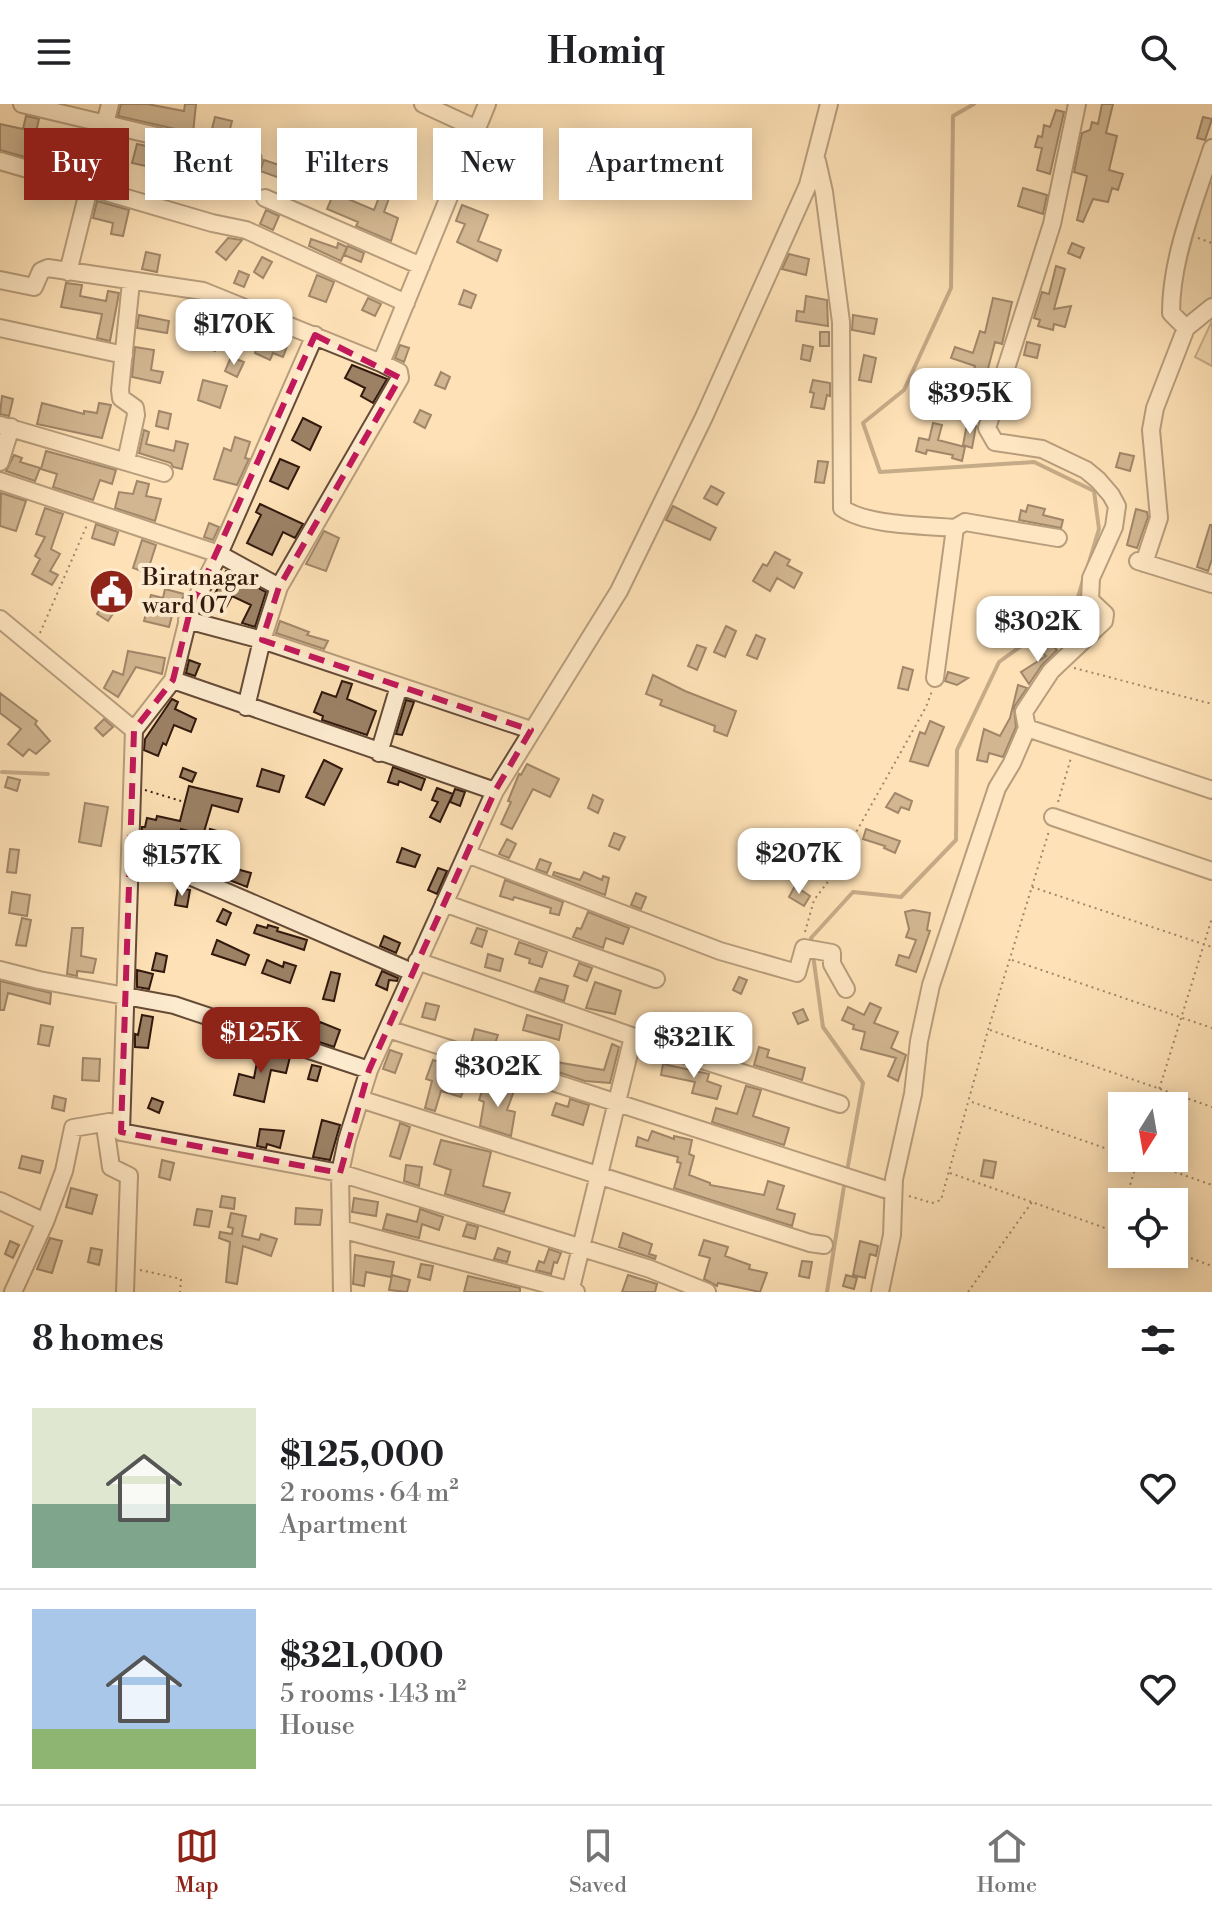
<!DOCTYPE html>
<meta charset="utf-8">
<style>
body{margin:0;font-family:"Libre Bodoni",serif;background:#f6f6f6;color:#202124;height:100vh;display:flex;flex-direction:column;font-size:30px;white-space:nowrap}
*{box-sizing:border-box;margin:0}
p{font-size:26px;color:#757577}
.icon{flex:none;width:44px;height:44px;fill:none;stroke:currentColor;stroke-width:2;stroke-linecap:round;stroke-linejoin:round}
.map{position:relative;height:1188px;overflow:hidden}
.details{display:flex;flex-direction:column;background:#fff;flex:1}
.details>*{flex:none}
.hud{position:absolute;left:24px;top:24px;width:800px;height:72px;display:flex;gap:16px}
.needle{width:52px;rotate:191deg}
.tools{position:absolute;left:1108px;top:988px;display:grid;gap:16px}
.tools a{display:grid;place-items:center;width:80px;height:80px;border-radius:0px;background:#fff;box-shadow:0 4px 20px #0003;font-size:40px}
.price{position:absolute;translate:-50% -68px;padding:0 18px;border-radius:16px;background:#fff;color:#222;font-size:26px;line-height:52px;filter:drop-shadow(0 2px 4px #0008)}
.price::after{content:'';position:absolute;left:50%;top:48px;width:24px;height:18px;margin-left:-12px;background:inherit;clip-path:polygon(0 0,100% 0,50% 100%)}
.price.on{background:#8f2418;color:#fff}
ul{padding:0;list-style:none}
li{display:flex;align-items:center;gap:24px;height:200px;padding:0 32px}
li+li{border-top:2px solid #e0e0e0}
li span{display:grid;place-items:center;flex:none;width:224px;height:160px;border-radius:0px;color:#555}
li>.icon{margin-inline-start:auto}
span .icon{width:96px;height:96px;fill:#fffc;stroke-width:1}
li b{font-size:34px}
h2{display:flex;justify-content:space-between;align-items:center;height:96px;padding:0 32px;font-size:34px}
.tag{padding:0 28px;border-radius:0px;background:#fff;box-shadow:0 4px 20px #0003;font-size:28px;line-height:72px}
.tag.on{background:#8f2418;color:#fff}
header{display:flex;justify-content:space-between;align-items:center;height:104px;padding:0 32px;background:#fff;font-size:36px;font-weight:700}
.menu{display:flex;justify-content:space-around;align-items:center;height:112px;border-top:2px solid #e0e0e0;background:#fff;font-size:22px;color:#757577}
.menu a{display:grid;justify-items:center;gap:4px}
.menu .on{color:#8f2418}
.map>svg:first-child{display:block}
.green{fill:#dbbf99;stroke:#866c53;stroke-width:2}
.lines{fill:none;stroke-linecap:round;stroke-linejoin:round}
.stream{stroke:#836850;stroke-width:4}
.building{fill:#9c8165;stroke:#32190d;stroke-width:2}
.minor-casing{stroke:#654b37;stroke-width:20}
.path{stroke:#32190d;stroke-width:2;stroke-dasharray:2 4;stroke-linecap:butt}
.minor{stroke:#feecd0;stroke-width:16}
.marked{fill:none;stroke:#c2185b;stroke-width:6;stroke-dasharray:16 10;stroke-linejoin:round}
.labels{text-anchor:middle;dominant-baseline:central;stroke-width:8;stroke-linejoin:round;paint-order:stroke}
.poi-label{font-size:24px;fill:#32190d;stroke:#feecd0;text-anchor:start}
</style>
<header><svg class="icon" aria-label="menu" viewBox="0 0 24 24"><path d="M4 6h16M4 12h16M4 18h16"/></svg>Homiq<svg class="icon" aria-label="search" viewBox="0 0 24 24"><circle cx="10" cy="10" r="6"/><path d="M15 15l6 6"/></svg></header>
<div class="map">
<svg width="1212" height="1188" viewBox="0 0 1212 1188">
<rect width="100%" height="100%" fill="#fee1b6"/>
<filter id="stains"><feTurbulence type="fractalNoise" baseFrequency=".0025" numOctaves="4"/><feColorMatrix values="0 0 0 0 .2 0 0 0 0 .09 0 0 0 0 .02 0 0 0 .5 -.17"/></filter>
<radialGradient id="worn" r=".72"><stop offset=".6" stop-color="#630" stop-opacity="0"/><stop offset="1" stop-color="#630" stop-opacity=".3"/></radialGradient>
<path class="green" d="M1208 78 1212 79V210L1188 214 1180 207 1176 193Z
M1212 217V262L1195 253Z"/>
<g class="lines">
<path class="stream" d="M974 0 953 12 951 184 904 286 863 319 880 368 1034 358 1094 387 1099 425 1087 465
M2 668 48 670
M812 842 811 834 853 788 901 793 956 736 957 646 999 558 1075 503 1084 473
M813 851 823 923 863 979 847 1067
M827 1188 845 1076"/>
</g>
<path class="building" d="M121 0H147L184 7 185 0H196L193 29 118 12Z
M1102 0H1113L1106 29 1117 32 1109 66 1123 70 1118 86 1112 84 1108 98 1093 95 1083 118 1077 116 1087 72 1074 68 1082 29 1090 26 1092 18 1098 20Z
M1056 6 1064 8 1050 70 1037 66 1042 44 1035 43 1038 32 1042 33 1044 21 1050 23Z
M26 12 39 15 33 41 42 42 39 57 0 46V20L23 25Z
M215 13 232 17 227 37 210 33Z
M1203 13 1212 15 1205 36 1197 34Z
M137 40 175 48 169 67 132 59Z
M264 56 297 67 287 91 278 88 283 75 260 67Z
M208 58 227 62 223 87 204 84Z
M383 83 392 86 384 108 398 114 391 137 356 122 358 118 327 105 336 84 350 90 348 95 374 106Z
M1023 84 1047 91 1043 110 1018 102Z
M97 97 129 106 123 132 111 130 113 119 93 114Z
M462 101 488 111 478 137 501 146 497 157 457 138 465 120 456 117Z
M266 106 279 112 273 126 260 120Z
M228 134 242 136 226 156 216 148Z
M311 135 337 144 338 139 347 143 341 157 309 142Z
M1072 139 1084 144 1080 154 1068 149Z
M348 142 364 149 361 158 344 151Z
M146 148 160 151 157 168 142 165Z
M789 150 809 155 806 171 782 165Z
M262 153 272 158 263 174 254 168Z
M1056 162 1065 165 1054 205 1071 202 1065 223 1054 220 1053 226 1038 222 1040 216 1034 214 1042 188 1049 190Z
M239 167 249 171 244 183 234 179Z
M317 171 334 178 326 198 309 192Z
M66 179 82 181 80 192 106 197 108 187 119 189 110 237 97 234 102 210 61 203Z
M464 186 476 191 471 204 459 200Z
M806 192 827 196 828 222 796 217 797 207 804 208Z
M368 194 381 200 375 212 362 206Z
M993 194 1012 198 1002 240 995 238 984 280 989 282 975 319 966 317 974 285 969 284 975 262 951 254 955 243 973 249 980 227 985 229Z
M139 211 169 217 167 229 137 224Z
M853 211 877 215 874 230 852 226Z
M264 226 289 237 283 253 273 249 270 256 255 249Z
M820 228H829V242H820Z
M208 231 220 237 215 247 203 242Z
M1027 238 1040 241 1037 254 1024 251Z
M400 241 409 244 404 258 395 254Z
M803 241 813 243 810 257 801 255Z
M135 243 154 246 151 266 163 268 160 279 132 273Z
M864 251 876 254 871 278 859 276Z
M231 253 244 258 237 273 225 267Z
M352 261 387 275 373 299 361 292 365 284 345 274Z
M441 268 450 273 445 285 435 281Z
M203 276 227 282 220 304 198 296Z
M813 276 830 279V292L827 291 824 305 811 303 814 289 810 288Z
M2 292 13 295 9 312 0 310Z
M42 299 84 310V307L97 309 99 299 111 301 102 334 37 320Z
M420 306 431 311 425 324 414 318Z
M159 307 171 310 168 325 156 322Z
M303 314 321 323 310 346 292 336Z
M933 319 942 321 938 336 965 343 962 357 952 354 953 351 927 346 926 350 916 347 919 334 929 336Z
M967 320 976 322 972 344 963 341Z
M144 326 149 328 146 340 174 347 176 337 188 340 182 365 173 363 171 359 139 349Z
M235 333 250 338 245 354 249 355 237 381 214 375 224 344 231 347Z
M46 347 116 366 112 380 100 376 93 396 53 383 57 370 41 365Z
M1120 349 1134 352 1130 367 1116 363Z
M14 351 22 354 20 358 40 364 35 377 6 367Z
M280 355 299 363 288 385 270 377Z
M818 357 828 358 824 379 815 378Z
M137 377 149 380 146 392 161 395 155 417 115 404 119 388 133 390Z
M711 382 724 389 717 401 704 394Z
M1 389 26 397 16 427 0 422Z
M260 400 303 420 295 434 283 428 272 451 247 439 261 411 256 408Z
M1028 401 1045 405 1043 411 1063 416 1061 424 1019 416 1021 406 1026 408Z
M673 402 716 424 710 436 666 416Z
M45 404 63 410 51 445 60 450 50 467 58 471 52 481 32 470 40 455 35 452 45 433 36 430Z
M1136 405 1147 408 1148 413 1137 444 1127 441Z
M209 419 219 423 213 436 204 433Z
M96 420 118 428 114 441 92 434Z
M1210 421H1212V455L1208 467 1197 463Z
M324 427 339 434 326 467 306 460Z
M142 436 156 441 147 469 133 464Z
M775 448 790 456 787 461 802 469 794 484 777 474 770 487 753 477 763 460 767 462Z
M226 467 266 488 255 523 242 519 251 501 232 492 224 507 210 500Z
M165 485 184 490 179 505 174 504 169 523 144 517 151 491 163 494Z
M106 496 117 504 108 517 97 510Z
M280 517 309 528 307 531 328 537 324 545 276 529Z
M726 522 736 527 725 553 714 548Z
M756 531 765 535 757 555 747 551Z
M1051 540 1057 546 1042 561 1029 580 1021 568 1046 552 1042 549Z
M697 541 706 544 697 566 688 562Z
M128 547 165 554 162 570 136 563 118 593 104 584 113 567 123 571Z
M189 556 200 560 195 572 186 569Z
M903 563 913 566 908 586 898 584Z
M948 568 968 574 957 581 945 577Z
M653 571 685 587 736 607 727 632 714 627 715 622 660 601 662 596 646 590Z
M342 577 352 580 347 595 376 607 367 631 322 616 323 612 314 608 322 588 336 593Z
M1018 581 1027 584 1014 603 1016 623 1003 653 989 649 987 658 977 656 984 625 1000 632 1010 614Z
M0 589 37 617 35 620 50 637 36 650 29 645 23 652 8 640 21 625 0 609Z
M172 595 178 598 175 605 196 615 191 628 174 621 166 641 163 639 158 652 144 646 145 635Z
M406 596 414 598 402 631 396 630Z
M104 615 113 623 103 632 95 624Z
M930 617 944 623 928 662 910 657 920 628 925 630Z
M324 656 342 665 324 701 306 693Z
M527 660 559 675 550 693 533 685 512 725 501 720 511 698 508 697 519 670 521 671Z
M393 663 425 675 421 686 399 677 398 681 388 678Z
M183 664 196 669 192 678 180 673Z
M262 665 284 672 279 688 257 682Z
M8 673 20 676 17 687 5 683Z
M189 682 242 695 238 708 212 701 203 731 181 725 175 750 141 744 142 723H145L147 714 156 716 157 712 180 717Z
M437 684 453 690 440 718 430 713 438 698 432 696Z
M455 685 465 688 460 702 450 698Z
M895 689 912 697 909 706 901 703 898 709 886 703Z
M593 691 603 696 598 709 588 704Z
M85 699 108 703 101 742 79 738Z
M210 725 224 729 218 751 204 747Z
M866 725 900 737 895 749 884 744 885 742 863 735Z
M614 729 625 733 619 746 609 742Z
M507 735 516 740 509 754 499 750Z
M402 744 420 751 415 763 397 758Z
M10 745 19 746 16 769 7 768Z
M540 755 551 759 547 769 536 765Z
M215 759 251 769 247 783 214 770Z
M438 764 447 767 437 790 428 786Z
M554 768 580 776 584 768 602 776 603 772 609 774 605 791 553 771Z
M505 776 563 798 559 811 550 809 551 804 514 793 513 796 500 792Z
M795 782 810 792 804 802 789 793Z
M178 784 190 786 187 803 175 801Z
M12 788 30 791 27 812 9 809Z
M636 789 646 793 641 805 631 801Z
M223 805 231 809 226 821 217 817Z
M913 806 930 809 927 826 930 827 916 868 896 861 899 851 909 854 916 836 906 833 909 825 905 808Z
M588 808 629 824 623 840 606 834 603 844 573 833 577 824 581 825Z
M22 814 31 816 26 842 16 841Z
M257 821 267 824 268 821 278 824 277 827 307 836 304 846 254 829Z
M72 824H83L81 852 96 855 93 869 77 867V872L67 870Z
M477 824 487 827 482 843 471 839Z
M384 832 400 839 396 849 380 842Z
M217 836 249 851 245 861 212 850Z
M519 838 547 848 542 863 529 859 530 855 515 850Z
M156 849 167 852 164 868 152 866Z
M488 850 503 855 500 867 485 863Z
M267 856 283 863 284 858 296 862 290 879 262 869Z
M579 859 592 864 587 877 574 872Z
M137 866 153 870 149 885 137 883Z
M382 867 398 874 397 877 389 876 387 886 376 881Z
M331 868 340 870 334 897 323 895Z
M739 873 747 876 741 890 733 886Z
M540 874 568 882 564 897 535 887Z
M0 877 51 889 50 900 8 889 4 906H0Z
M595 878 621 887 615 910 586 904Z
M426 899 439 902 435 916 422 913Z
M870 899 881 904 874 919 898 928 891 944 906 951 898 977 888 972 896 954 861 945 865 928 853 925 854 921 842 916 848 903 864 911Z
M803 905 808 916 798 920 793 909Z
M142 911 153 913 148 944 135 943V930L138 931Z
M527 911 562 921 559 936 523 926Z
M693 915 702 918 700 922 715 928 708 947 669 933 672 927 675 928 677 922 690 925Z
M320 918 340 926 334 943 313 936Z
M41 921 53 923 49 942 38 940Z
M475 925 498 931 493 945 471 940Z
M612 940 619 943 610 979 585 977 534 960 537 952 562 959 604 966Z
M260 942 290 953 286 969 271 966 264 998 234 991 239 970 254 974Z
M759 943 769 946 767 953 805 964 802 976 754 961Z
M390 946 402 950 395 969 383 965Z
M83 954 100 955 99 977 82 976Z
M433 956 449 961 447 968 467 974 461 993 441 987 435 1007 425 1004 432 977 426 975Z
M663 960 709 970 707 977 721 982 717 995 692 989 695 978 661 971Z
M312 961 321 963 317 977 308 975Z
M504 980 515 984 507 1006 515 1008 511 1032 480 1022 484 998 479 996 484 981 501 987Z
M746 982 761 986 753 1012 789 1024 784 1041 712 1018 716 1004 737 1010Z
M54 992 66 995 64 1007 52 1004Z
M152 994 163 998 159 1009 148 1004Z
M570 995 589 1001 583 1021 552 1011 556 999 568 1003Z
M322 1016 340 1021 330 1056 313 1053Z
M400 1019 410 1023 400 1055 390 1052Z
M260 1025 284 1027 280 1044 267 1040 266 1044 257 1042Z
M652 1027 674 1035V1032L692 1036 689 1050 694 1052 689 1071 710 1079V1081L764 1091 768 1077 784 1082 777 1105 795 1110 792 1122 674 1084 681 1059 677 1058 678 1053 636 1042 638 1033 648 1037Z
M441 1036 491 1048 483 1082 510 1089 504 1108 445 1090 451 1066 434 1060Z
M22 1052 43 1057 40 1069 19 1064Z
M162 1056 174 1059 170 1076 159 1073Z
M984 1056 996 1058 993 1074 981 1072Z
M406 1061 422 1063 419 1082 404 1077Z
M71 1084 97 1091 92 1110 66 1103Z
M222 1092 235 1094 234 1105 220 1103Z
M354 1094 378 1098 376 1112 352 1108Z
M296 1104 322 1106 320 1121 295 1120Z
M197 1105 212 1107 209 1123 194 1121Z
M420 1105 443 1113 439 1126 422 1120 419 1134 383 1125 387 1110 417 1118Z
M231 1109 246 1112 242 1132 259 1136 261 1130 277 1135 271 1152 243 1142 237 1180 226 1178 230 1138 219 1134 220 1128 232 1130 233 1124 228 1123Z
M467 1120 478 1123 475 1135 463 1132Z
M623 1129 652 1140 649 1150 656 1152 655 1155 619 1143Z
M50 1134 62 1137 52 1169 37 1165Z
M704 1136 728 1143 725 1152 750 1161 749 1165 767 1169 760 1188 718 1179 717 1182 704 1175 710 1154 699 1151Z
M10 1137 19 1141 13 1154 5 1150Z
M860 1137 878 1142 876 1152 870 1150 865 1174 853 1171Z
M91 1144 102 1146 99 1161 88 1158Z
M498 1144 510 1148 507 1158 494 1155Z
M549 1145 561 1149 557 1159 554 1158 551 1170 536 1166 539 1157 544 1159Z
M355 1151 394 1158 391 1173 366 1168 364 1182 353 1180Z
M802 1157 812 1158 809 1174 799 1172Z
M421 1160 433 1162 430 1176 418 1173Z
M392 1171 410 1176 407 1188 389 1186Z
M628 1171 657 1180 655 1188H622Z
M846 1171 857 1174 854 1185 843 1182Z
M468 1172 520 1184V1188H464Z"/>
<g class="lines">
<defs>
<path id="minor" d="M22 0 253 55
M423 0 477 25
M1212 44C1195 97 1171 153 1171 209L1186 224 1212 203
M0 57 212 119 246 126 406 199
M817 57 824 88 841 218 842 404C867 422 924 421 955 424L935 574
M265 94 421 162
M68 168 110 0
M0 176 34 183 41 167 48 164 203 187 381 259
M0 224 124 251
M0 321 164 369
M126 357 136 311 135 304 121 294 120 286 131 178
M0 358 11 323
M0 377 219 450 279 483
M955 424 965 418 1058 434
M1138 457 1212 480
M1144 459 1159 414 1151 326 1155 304 1186 224
M0 515 134 626 121 1028 340 1069 650 1165 707 1188
M187 516 262 536 531 626
M173 576 190 507 219 450 315 231
M246 603 262 536 279 483 400 274 399 268 381 259 487 0
M1027 624 1212 686
M134 626 173 576 495 687
M379 649 399 582
M1053 713 1212 767
M467 750 720 847 797 869 804 844 832 849V860L846 885
M131 753 164 761 412 868
M444 799 656 875
M417 857 686 951 840 1000
M0 866 39 876 174 901 369 966
M388 925 884 1085
M360 995 810 1139 824 1141
M118 1019 109 1018 106 1029 111 1063 129 1072 125 1188
M0 1097 45 1118
M341 1125 576 1188
M13 1188 45 1118 64 1067 73 1024 109 1018
M342 1188 340 1069 347 1036 369 966 495 687 619 487 704 313 808 81 829 0
M570 1188 633 933
M880 1188 892 1131 894 1075 913 990 919 937 931 881 997 684 1012 659 1027 624 1024 608 1051 567 1104 517 1105 510 1090 496 1091 474 1114 423 1117 402 1111 391 1098 376 1086 366 1042 345 995 338 987 324 1052 120 1077 0"/>
</defs>
<use href="#minor" class="minor-casing"/>
<path class="path" d="M1198 134 1212 139
M40 529 87 421
M1074 564 1212 600
M145 686 181 697
M1058 698 1071 654
M195 760 206 726
M1032 783 1212 843
M805 828 814 796 830 775 926 603 932 587
M1012 856 1212 924
M990 926 1212 1003
M972 998 1122 1050
M1154 1002 1212 814
M1135 1054 1212 1081
M950 1069 1122 1130
M909 1092 932 1099 941 1096 988 926 1049 727
M1125 1098 1138 1055
M1116 1128 1122 1107
M1174 1148 1212 1162
M140 1166 181 1175 180 1188
M968 1188 1032 1098"/>
<use href="#minor" class="minor"/>
</g>
<path d="M0 0H1212V1188H0ZM315 231 400 274 279 483 262 536 531 626 495 687 369 966 340 1069 121 1028 134 626 173 576 190 507Z" fill="#fee1b6" fill-opacity=".55" fill-rule="evenodd"/>
<path class="marked" d="M315 231 400 274 279 483 262 536 531 626 495 687 369 966 340 1069 121 1028 134 626 173 576 190 507Z"/>
<defs>
<symbol id="civic-disc" viewBox="-11 -11 22 22"><circle r="9.5" fill="#8f2418" stroke="#feecd0"/><path d="M-.6-6.5H3V-4.5H.6V-3L4-1V1h2V6H-6V1h2V-1L-.6-3ZM-1.2 2.5V6h2.4V2.5Z" fill="#fff"/></symbol>
</defs>
<g fill-rule="evenodd">
<use href="#civic-disc" x="86" y="462" width="51" height="51"/>
</g>
<g class="labels">
<g class="poi-label">
<text x="142" y="474">Biratnagar<tspan x="142" dy="28">ward 07</tspan></text>
</g>
</g>
<rect width="100%" height="100%" filter="url(#stains)"/>
<rect width="100%" height="100%" fill="url(#worn)"/>
</svg>
<div class="tools">
<a><svg class="needle" viewBox="-14 -14 28 28"><path d="M0-13l5 13h-10z" fill="#e53935"/><path d="M0 13l5-13h-10z" fill="#757577"/></svg></a>
<a><svg class="icon" aria-label="locate" viewBox="0 0 24 24"><circle cx="12" cy="12" r="6"/><path d="M12 2v4M12 18v4M2 12h4M18 12h4"/></svg></a>
</div>
<b class="price" style="left:234px;top:263px">$170K</b>
<b class="price" style="left:970px;top:332px">$395K</b>
<b class="price" style="left:1038px;top:560px">$302K</b>
<b class="price" style="left:799px;top:792px">$207K</b>
<b class="price" style="left:182px;top:794px">$157K</b>
<b class="price on" style="left:261px;top:971px">$125K</b>
<b class="price" style="left:694px;top:976px">$321K</b>
<b class="price" style="left:498px;top:1005px">$302K</b>
<div class="hud">
<a class="tag on">Buy</a>
<a class="tag">Rent</a>
<a class="tag">Filters</a>
<a class="tag">New</a>
<a class="tag">Apartment</a>
</div>
</div>
<section class="details">
<h2>8 homes<svg class="icon" aria-label="filters" viewBox="0 0 24 24"><path d="M4 7h16M4 17h16"/><circle cx="9" cy="7" r="2"/><circle cx="15" cy="17" r="2"/></svg></h2>
<ul>
<li><span style="background:linear-gradient(#dfe7d0 60%,#7fa58c 0)"><svg class="icon" aria-label="home" viewBox="0 0 24 24"><path d="M3 11l9-7 9 7M6 9v11h12V9"/></svg></span><div><b>$125,000</b><p>2 rooms · 64 m²</p><p>Apartment</p></div><svg class="icon" aria-label="heart" viewBox="0 0 24 24"><path d="M12 20l-8-8c-3-5 5-10 8-4 3-6 11-1 8 4z"/></svg></li>
<li><span style="background:linear-gradient(#a9c7e8 75%,#8fb573 0)"><svg class="icon" aria-label="home" viewBox="0 0 24 24"><path d="M3 11l9-7 9 7M6 9v11h12V9"/></svg></span><div><b>$321,000</b><p>5 rooms · 143 m²</p><p>House</p></div><svg class="icon" aria-label="heart" viewBox="0 0 24 24"><path d="M12 20l-8-8c-3-5 5-10 8-4 3-6 11-1 8 4z"/></svg></li>
</ul>
</section>
<nav class="menu">
<a class="on"><svg class="icon" aria-label="map" viewBox="0 0 24 24"><path d="M3 6l6-2 6 2 6-2v14l-6 2-6-2-6 2zM9 4v14M15 6v14"/></svg>Map</a>
<a><svg class="icon" aria-label="saved" viewBox="0 0 24 24"><path d="M7 4h10v16l-5-4-5 4z"/></svg>Saved</a>
<a><svg class="icon" aria-label="home" viewBox="0 0 24 24"><path d="M3 11l9-7 9 7M6 9v11h12V9"/></svg>Home</a>
</nav>
